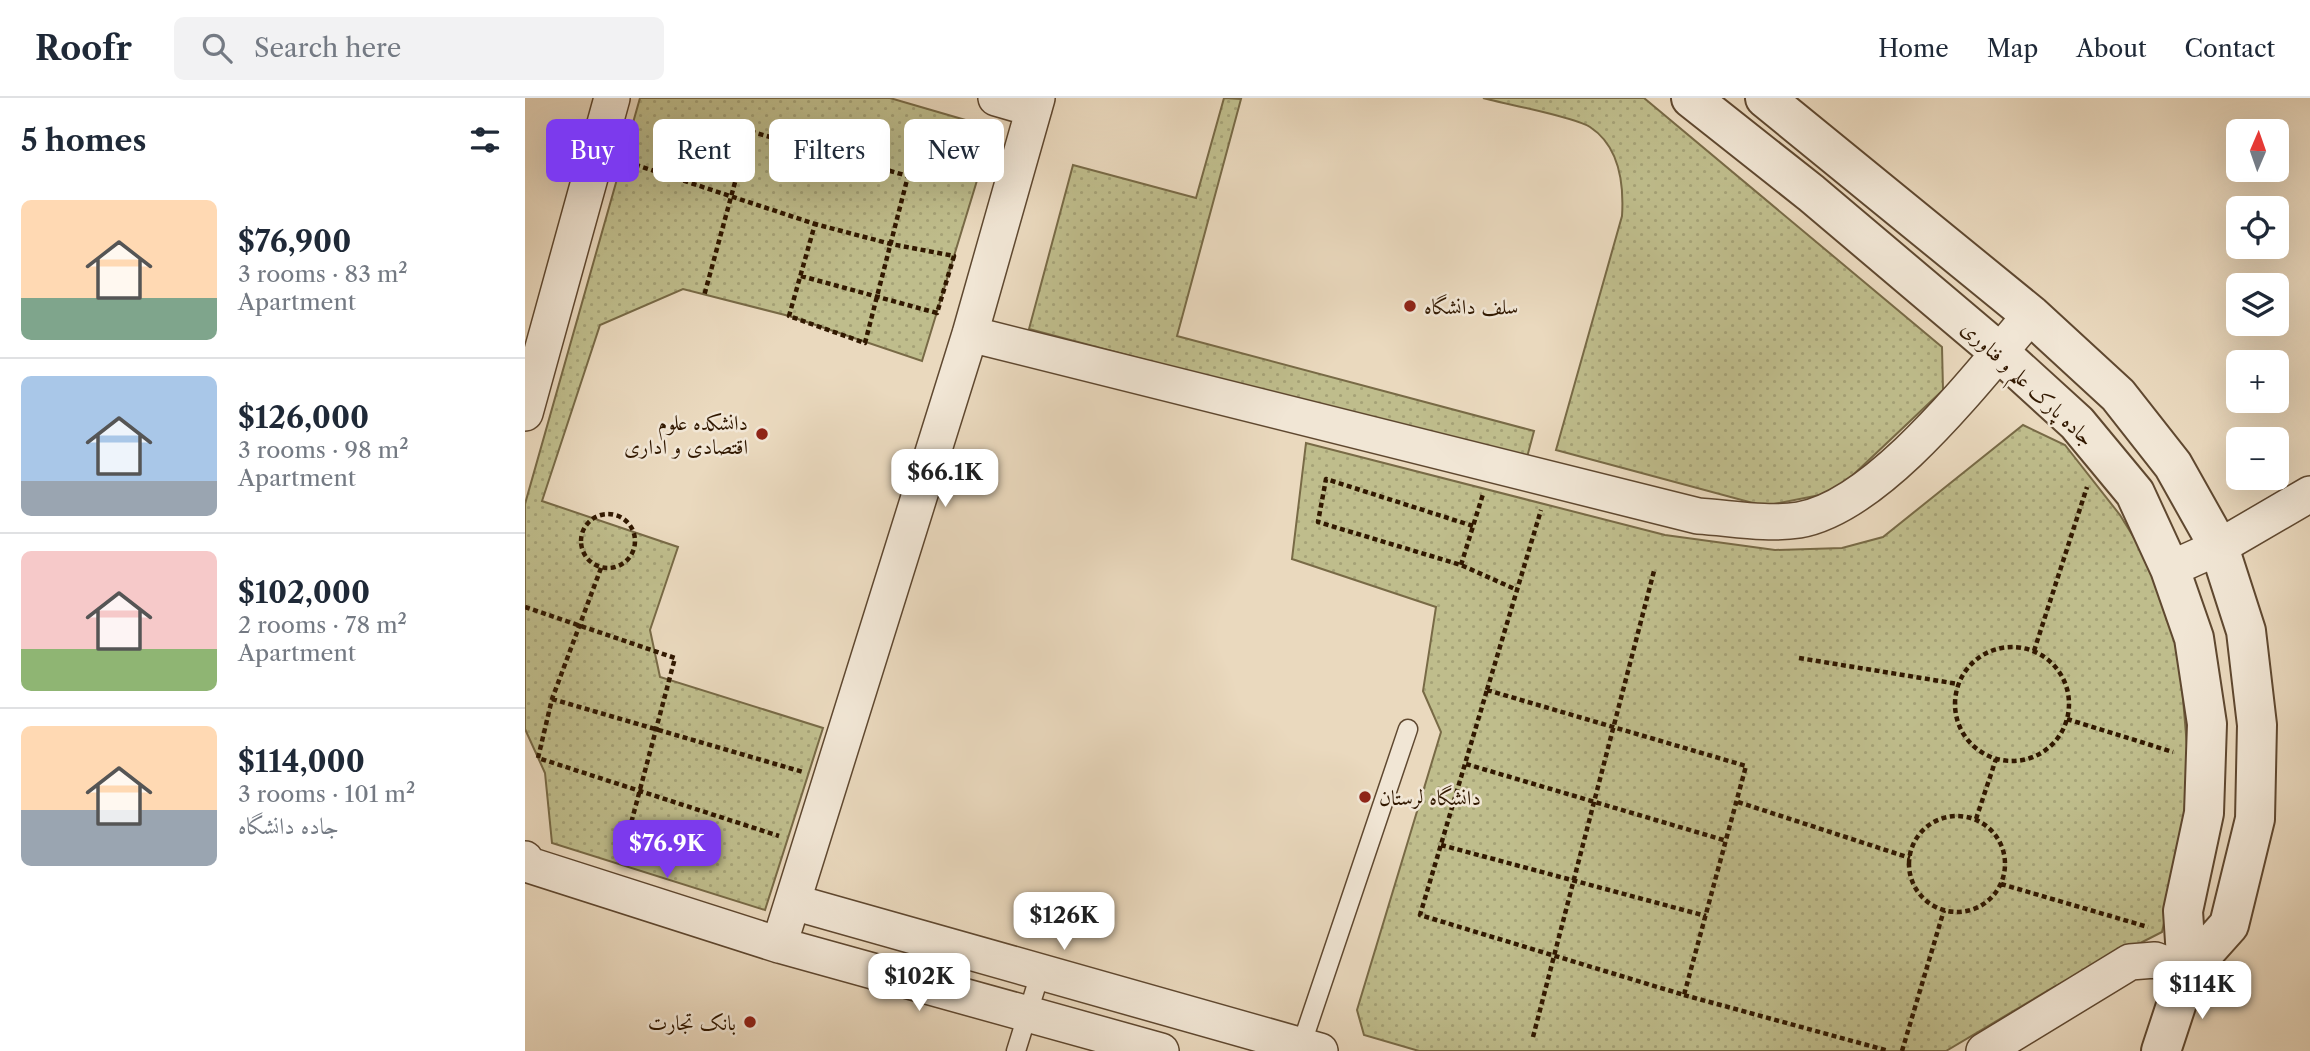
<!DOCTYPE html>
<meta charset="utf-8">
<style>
body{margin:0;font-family:"Libre Caslon Text",Amiri,serif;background:#f2f2f3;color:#1f2937;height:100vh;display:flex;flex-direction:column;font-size:26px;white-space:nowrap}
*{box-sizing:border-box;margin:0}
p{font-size:23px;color:#747a83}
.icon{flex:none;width:38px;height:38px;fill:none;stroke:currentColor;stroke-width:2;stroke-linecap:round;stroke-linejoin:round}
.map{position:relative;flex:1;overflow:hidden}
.details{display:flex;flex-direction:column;background:#fff;width:525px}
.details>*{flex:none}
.top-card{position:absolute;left:21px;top:21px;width:665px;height:63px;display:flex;gap:14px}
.needle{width:46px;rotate:2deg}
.fabs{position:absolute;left:1701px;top:21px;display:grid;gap:14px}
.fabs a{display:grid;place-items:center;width:63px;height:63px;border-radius:10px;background:#fff;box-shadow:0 7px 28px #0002;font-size:35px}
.price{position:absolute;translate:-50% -60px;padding:0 16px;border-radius:14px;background:#fff;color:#222;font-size:23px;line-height:46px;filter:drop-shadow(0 2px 4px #0008)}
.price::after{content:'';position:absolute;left:50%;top:42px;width:21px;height:16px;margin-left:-10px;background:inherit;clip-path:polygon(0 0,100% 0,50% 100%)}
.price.active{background:#7c3aed;color:#fff}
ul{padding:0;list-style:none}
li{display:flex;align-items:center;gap:21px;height:175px;padding:0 21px}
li+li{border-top:2px solid #e0e1e3}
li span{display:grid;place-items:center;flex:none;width:196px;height:140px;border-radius:10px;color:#555}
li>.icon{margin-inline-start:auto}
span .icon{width:84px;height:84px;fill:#fffc;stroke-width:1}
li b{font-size:30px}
h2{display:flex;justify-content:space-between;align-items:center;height:84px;padding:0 21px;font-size:30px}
.chip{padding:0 24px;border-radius:10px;background:#fff;box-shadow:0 7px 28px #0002;font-size:24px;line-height:63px}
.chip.active{background:#7c3aed;color:#fff}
header{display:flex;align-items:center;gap:42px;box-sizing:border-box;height:98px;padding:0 35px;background:#fff;border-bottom:2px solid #e0e1e3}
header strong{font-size:33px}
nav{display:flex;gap:38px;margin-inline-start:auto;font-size:24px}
.search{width:490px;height:63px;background:#f2f2f3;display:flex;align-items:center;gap:18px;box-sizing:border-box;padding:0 24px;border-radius:10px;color:#747a83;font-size:26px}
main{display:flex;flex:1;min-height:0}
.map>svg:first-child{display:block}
.grass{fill:url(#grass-dots);stroke:#786a46;stroke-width:2}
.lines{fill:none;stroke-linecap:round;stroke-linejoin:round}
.service-casing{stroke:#5f4830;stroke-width:21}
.minor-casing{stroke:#5f4830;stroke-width:38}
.tertiary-casing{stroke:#5f4830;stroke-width:42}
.path{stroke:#311800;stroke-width:4.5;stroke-dasharray:5 3.5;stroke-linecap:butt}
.service{stroke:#f1e6d5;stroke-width:18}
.minor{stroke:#f1e6d5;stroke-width:35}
.tertiary{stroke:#f1e6d5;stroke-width:38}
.poi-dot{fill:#8f2418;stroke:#f1e6d5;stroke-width:2.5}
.labels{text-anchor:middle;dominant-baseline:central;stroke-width:5;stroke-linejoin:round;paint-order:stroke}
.poi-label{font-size:21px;fill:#311800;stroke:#f1e6d5;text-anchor:start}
.street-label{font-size:21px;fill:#311800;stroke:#f1e6d5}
</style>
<header>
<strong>Roofr</strong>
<div class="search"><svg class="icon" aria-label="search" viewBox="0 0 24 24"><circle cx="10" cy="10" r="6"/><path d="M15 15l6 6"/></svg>Search here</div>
<nav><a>Home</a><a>Map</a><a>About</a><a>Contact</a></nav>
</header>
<main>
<section class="details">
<h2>5 homes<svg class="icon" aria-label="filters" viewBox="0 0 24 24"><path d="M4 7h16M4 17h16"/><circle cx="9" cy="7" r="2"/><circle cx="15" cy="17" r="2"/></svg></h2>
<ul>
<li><span style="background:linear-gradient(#ffd9b3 70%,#7fa58c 0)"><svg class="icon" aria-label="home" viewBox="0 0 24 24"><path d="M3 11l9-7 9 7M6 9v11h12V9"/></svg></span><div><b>$76,900</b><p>3 rooms · 83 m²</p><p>Apartment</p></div></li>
<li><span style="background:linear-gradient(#a9c7e8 75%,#9aa5b1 0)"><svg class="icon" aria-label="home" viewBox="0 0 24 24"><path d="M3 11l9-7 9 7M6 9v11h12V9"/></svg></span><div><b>$126,000</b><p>3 rooms · 98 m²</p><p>Apartment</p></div></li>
<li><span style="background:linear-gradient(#f6c9c9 70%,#8fb573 0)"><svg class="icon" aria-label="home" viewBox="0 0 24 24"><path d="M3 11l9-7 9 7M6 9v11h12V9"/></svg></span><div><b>$102,000</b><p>2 rooms · 78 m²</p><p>Apartment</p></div></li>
<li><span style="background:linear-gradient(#ffd9b3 60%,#9aa5b1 0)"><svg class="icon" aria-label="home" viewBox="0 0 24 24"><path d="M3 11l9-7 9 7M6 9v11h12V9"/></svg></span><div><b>$114,000</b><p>3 rooms · 101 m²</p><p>جاده دانشگاه</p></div></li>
</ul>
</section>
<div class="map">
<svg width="1785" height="953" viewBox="0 0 1785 953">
<defs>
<pattern id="grass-dots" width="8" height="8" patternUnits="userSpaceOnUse" patternTransform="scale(1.75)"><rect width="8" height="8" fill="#bfbd8c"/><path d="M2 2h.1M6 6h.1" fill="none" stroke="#a5a277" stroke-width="1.8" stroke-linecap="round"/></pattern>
</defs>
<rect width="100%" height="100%" fill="#ead9be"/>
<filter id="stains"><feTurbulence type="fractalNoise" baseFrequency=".00286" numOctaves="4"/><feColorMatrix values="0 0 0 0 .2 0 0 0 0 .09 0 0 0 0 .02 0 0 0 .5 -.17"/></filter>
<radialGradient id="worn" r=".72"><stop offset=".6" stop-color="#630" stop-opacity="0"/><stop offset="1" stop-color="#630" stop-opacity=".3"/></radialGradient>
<path class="grass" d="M115 0H365L468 30 397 263 264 218 158 191 75 227 17 403 153 449 125 532 135 579 298 630 240 812 27 745 20 675 0 631V406Z
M699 0 716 1 652 238 1009 333 1001 363 504 231 548 67 671 100Z
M958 0H1119L1417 249 1418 292 1310 394 1239 408 1031 352 1097 118C1099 86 1094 48 1065 29 1050 19 980 6 958 0Z
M1498 327 1540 347 1595 417 1635 482 1654 553 1664 672 1654 759 1637 834 1529 889 1421 953H894L839 937 832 912 916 634 898 593 911 509 767 461 781 345 1140 437 1250 452 1317 450 1358 439Z"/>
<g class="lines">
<defs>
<path id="service" d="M776 948 883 631
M491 953 515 876"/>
<path id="minor" d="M471 0 509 11
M512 0 445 236 254 847 636 953
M445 236 1173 418C1206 420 1242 427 1274 422 1355 408 1453 278 1506 217
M0 315 87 0
M1645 471 1694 449 1785 396
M0 761 1 766 254 847
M268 804 795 953
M1459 953 1605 864 1630 862 1662 874"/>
<path id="tertiary" d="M1166 0 1286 95 1474 254 1552 325 1610 395 1645 471 1669 540 1682 626 1679 715 1658 813 1662 874 1636 953
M1240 0 1506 217 1593 297 1648 367 1694 449 1721 533 1732 627 1730 721 1704 827 1662 874"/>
</defs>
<use href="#service" class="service-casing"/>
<use href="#minor" class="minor-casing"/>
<use href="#tertiary" class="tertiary-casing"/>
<path class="path" d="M102 64 290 126 264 218 340 245 383 78 224 33 179 198
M276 178 412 215 429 158 366 146 290 126
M56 443a27 27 0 1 1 54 0a27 27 0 1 1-54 0Z
M948 428 801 381 793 424 936 467 992 492
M936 467 958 396
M76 470 27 601 13 660 254 738
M0 509 150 560 96 763
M1430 606a57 57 0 1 1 114 0a57 57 0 1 1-114 0Z
M1509 553 1562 389
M1274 560 1433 586
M962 592 1221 668 1159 897 895 817Z
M962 592 1016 412
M27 601 278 674
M1542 621 1648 654
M941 666 1202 743
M1213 704 1385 760
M1384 766a48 48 0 1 1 96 0a48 48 0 1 1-96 0Z
M1451 721 1471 661
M916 747 1181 818
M1476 786 1623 829
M1159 897 1364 953
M1008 939 1129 473
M1377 953 1419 812"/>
<use href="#service" class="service"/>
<use href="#minor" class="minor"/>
<use href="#tertiary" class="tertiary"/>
</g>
<g class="poi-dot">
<circle cx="885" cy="208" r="7"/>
<circle cx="237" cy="336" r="7"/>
<circle cx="840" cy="699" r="7"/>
<circle cx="225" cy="924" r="7"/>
</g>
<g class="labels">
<g class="poi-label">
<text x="899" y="208">سلف دانشگاه</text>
<text x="223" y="324" text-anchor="end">دانشکده علوم<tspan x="223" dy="24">اقتصادی و اداری</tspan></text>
<text x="854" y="699">دانشگاه لرستان</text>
<text x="211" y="924" text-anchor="end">بانک تجارت</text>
</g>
<g class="street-label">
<text transform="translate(1503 285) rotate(43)">جاده پارک علم و فناوری</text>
</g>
</g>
<rect width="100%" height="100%" filter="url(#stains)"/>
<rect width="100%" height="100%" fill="url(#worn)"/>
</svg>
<div class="fabs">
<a><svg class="needle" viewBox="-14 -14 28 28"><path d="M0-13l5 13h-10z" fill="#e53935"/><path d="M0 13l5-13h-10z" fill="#747a83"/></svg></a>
<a><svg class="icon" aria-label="locate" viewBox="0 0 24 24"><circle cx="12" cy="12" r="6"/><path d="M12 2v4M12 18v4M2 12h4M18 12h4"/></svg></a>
<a><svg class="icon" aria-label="layers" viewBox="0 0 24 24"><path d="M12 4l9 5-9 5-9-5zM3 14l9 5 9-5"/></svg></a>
<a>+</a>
<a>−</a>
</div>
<b class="price" style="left:420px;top:411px">$66.1K</b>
<b class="price active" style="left:142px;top:782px">$76.9K</b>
<b class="price" style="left:539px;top:854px">$126K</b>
<b class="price" style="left:394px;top:915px">$102K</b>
<b class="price" style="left:1677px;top:923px">$114K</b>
<div class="top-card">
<a class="chip active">Buy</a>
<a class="chip">Rent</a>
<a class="chip">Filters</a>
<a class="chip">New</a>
</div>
</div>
</main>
